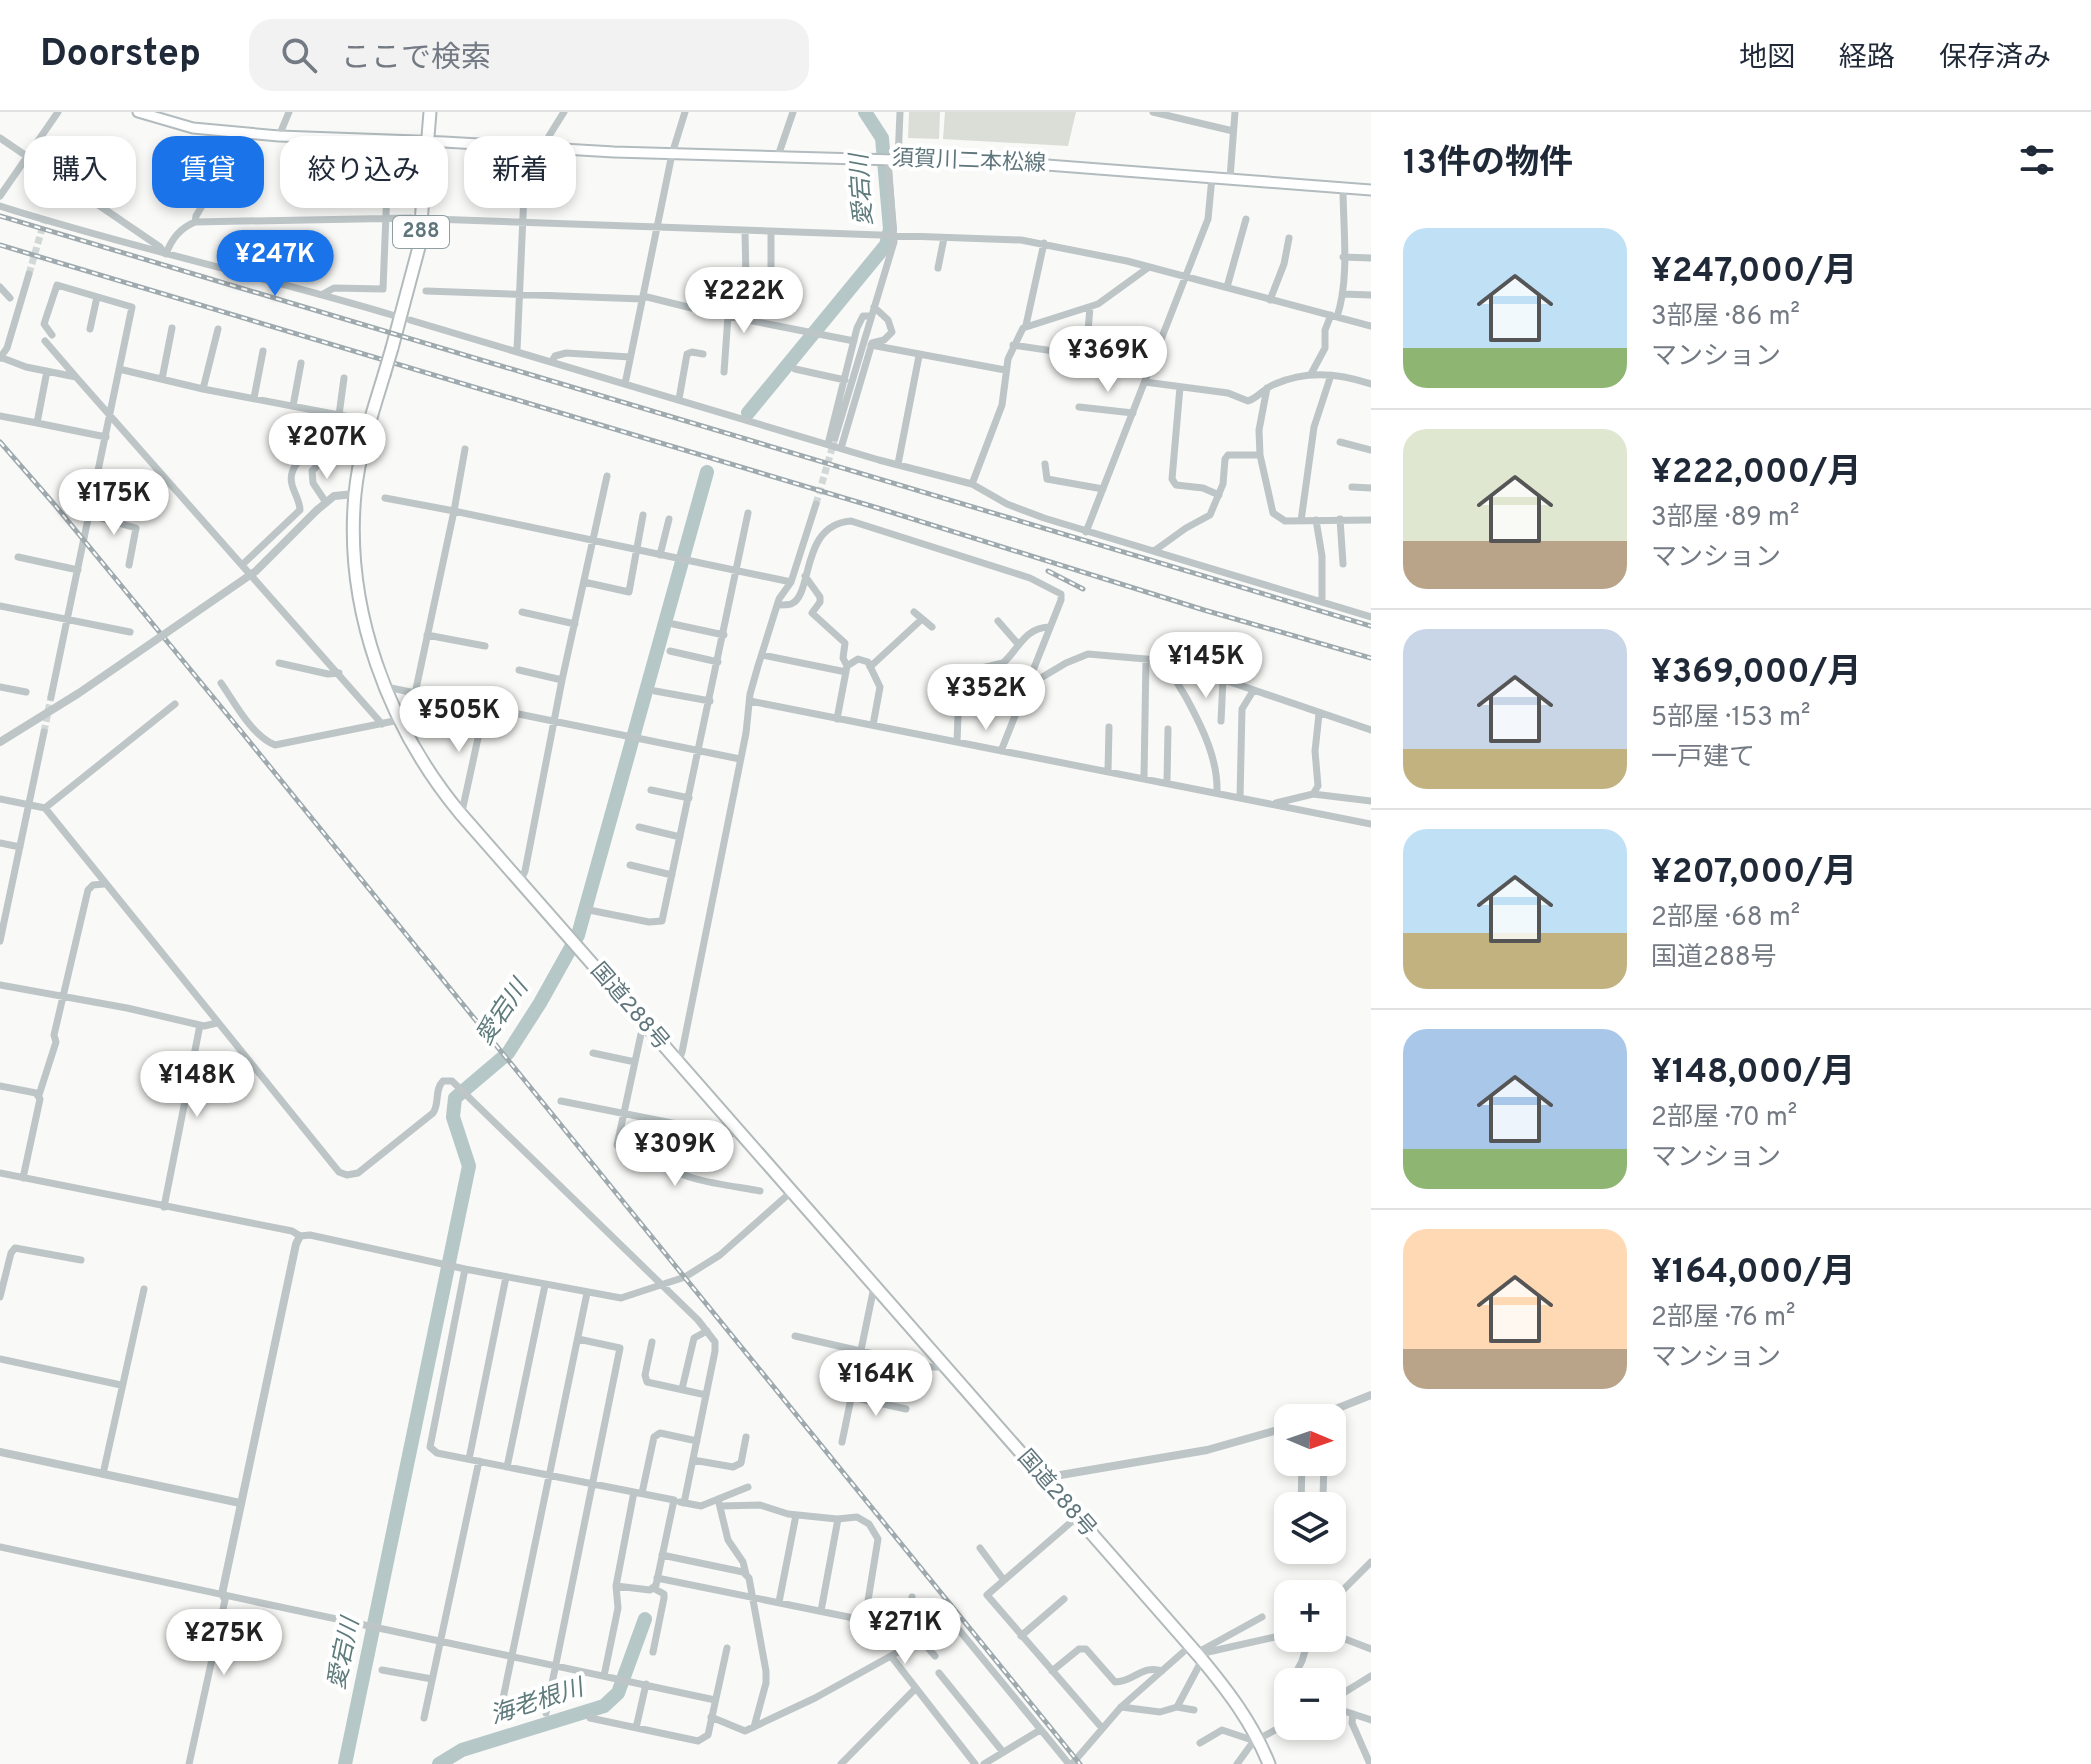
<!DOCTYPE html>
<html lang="ja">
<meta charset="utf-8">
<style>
body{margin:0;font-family:Overpass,"Noto Sans JP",sans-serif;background:#f2f2f3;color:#1f2937;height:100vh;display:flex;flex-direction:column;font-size:30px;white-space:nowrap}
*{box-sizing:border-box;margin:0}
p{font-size:26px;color:#747a83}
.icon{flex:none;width:44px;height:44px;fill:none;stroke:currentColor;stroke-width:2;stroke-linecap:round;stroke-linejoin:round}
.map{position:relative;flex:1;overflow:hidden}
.side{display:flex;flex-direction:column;background:#fff;width:720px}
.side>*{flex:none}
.guide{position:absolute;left:24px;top:24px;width:760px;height:72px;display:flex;gap:16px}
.needle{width:52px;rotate:92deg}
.controls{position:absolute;left:1274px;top:1292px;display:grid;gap:16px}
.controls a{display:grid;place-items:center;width:72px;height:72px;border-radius:16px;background:#fff;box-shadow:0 4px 12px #0003;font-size:40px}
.price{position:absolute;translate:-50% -68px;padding:0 18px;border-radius:28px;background:#fff;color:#222;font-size:26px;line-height:52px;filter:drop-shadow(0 2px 4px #0008)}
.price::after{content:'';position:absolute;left:50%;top:48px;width:24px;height:18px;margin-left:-12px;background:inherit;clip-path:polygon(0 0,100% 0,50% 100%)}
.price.current{background:#1a73e8;color:#fff}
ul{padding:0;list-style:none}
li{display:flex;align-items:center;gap:24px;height:200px;padding:0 32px}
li+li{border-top:2px solid #e0e1e3}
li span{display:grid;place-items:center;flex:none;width:224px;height:160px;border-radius:24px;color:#555}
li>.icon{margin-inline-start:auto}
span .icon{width:96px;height:96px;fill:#fffc;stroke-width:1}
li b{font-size:34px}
h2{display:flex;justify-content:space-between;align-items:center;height:96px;padding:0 32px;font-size:34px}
.chip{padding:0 28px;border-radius:24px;background:#fff;box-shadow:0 4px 12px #0003;font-size:28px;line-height:72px}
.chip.current{background:#1a73e8;color:#fff}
header{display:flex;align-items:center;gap:48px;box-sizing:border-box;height:112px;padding:0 40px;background:#fff;border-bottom:2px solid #e0e1e3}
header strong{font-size:38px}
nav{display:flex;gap:44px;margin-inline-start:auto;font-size:28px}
.search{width:560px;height:72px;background:#f2f2f3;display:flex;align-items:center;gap:20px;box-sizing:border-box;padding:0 28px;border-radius:24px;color:#747a83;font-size:30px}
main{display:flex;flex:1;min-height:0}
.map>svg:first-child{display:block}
.green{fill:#dbded6}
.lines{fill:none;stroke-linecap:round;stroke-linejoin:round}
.river{stroke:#b5c7c7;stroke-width:14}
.minor-tunnel{stroke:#d2d8d8;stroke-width:7;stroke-dasharray:7 3.5;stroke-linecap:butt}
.secondary-casing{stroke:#b2bbbe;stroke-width:13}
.trunk-casing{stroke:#b3babc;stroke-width:15}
.minor{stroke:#bdc5c7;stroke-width:7}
.tertiary{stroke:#bdc5c7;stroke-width:8}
.secondary{stroke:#fff;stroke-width:9}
.trunk{stroke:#fff;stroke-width:11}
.rail-casing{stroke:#9faaae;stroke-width:5}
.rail{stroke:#fff;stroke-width:2;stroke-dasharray:6;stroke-linecap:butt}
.trunk-bridge-casing{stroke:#b3babc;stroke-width:15;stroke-linecap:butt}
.tertiary-bridge{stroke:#bdc5c7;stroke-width:8}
.trunk-bridge{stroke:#fff;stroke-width:11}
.labels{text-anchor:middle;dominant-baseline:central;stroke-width:8;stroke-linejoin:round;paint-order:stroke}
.shield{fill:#fff;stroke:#8f9fa3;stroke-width:2}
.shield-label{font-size:20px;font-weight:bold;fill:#5f767c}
.street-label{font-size:22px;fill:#5f767c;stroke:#fff}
.water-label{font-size:24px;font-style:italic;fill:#5f7b7c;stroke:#fff}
</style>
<header>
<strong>Doorstep</strong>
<div class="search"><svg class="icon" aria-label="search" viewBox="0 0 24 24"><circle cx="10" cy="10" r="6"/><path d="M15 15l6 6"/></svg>ここで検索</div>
<nav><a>地図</a><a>経路</a><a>保存済み</a></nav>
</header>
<main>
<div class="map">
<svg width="1371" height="1652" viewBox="0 0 1371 1652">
<rect width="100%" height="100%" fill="#f9f9f7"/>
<path class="green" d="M909 0H940L939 27 908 26Z
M945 0H1076L1068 34 943 27Z"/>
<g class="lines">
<path class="river" d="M748 301 886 133 890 117 882 26 865 0
M345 1652 469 1054 453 1005 455 986 508 941 540 891 578 823 707 360
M439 1652 462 1638 604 1594 618 1581 645 1507"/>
<path class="minor-tunnel" d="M29 162 44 110
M816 392 835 326
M44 620 51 585"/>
<defs>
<path id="secondary" d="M138 0 193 16 279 24 444 30 614 40 1034 52 1371 78"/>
<path id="trunk" d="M392 236 419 135 430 0
M384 263C372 302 359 341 355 382 344 496 388 614 460 701L1199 1544C1228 1579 1252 1610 1269 1652"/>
</defs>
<use href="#secondary" class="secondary-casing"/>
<use href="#trunk" class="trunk-casing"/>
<path class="minor" d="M1153 0 1233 19
M279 24 289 0
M0 26 160 135 164 141
M544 37 549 24 564 0
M778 44 793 0
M898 48 900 0
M1230 66 1235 0
M0 84 58 0
M0 94C129 135 262 164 392 203
M433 107 1021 128 1127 149 1371 214
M195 110 196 104 220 64 232 21
M745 119 746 167
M771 120V178
M166 142C171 128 180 116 195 110L411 106
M1343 145 1371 146
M938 156 944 126
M0 175 10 186
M1227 175 1246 107
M426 179 642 187
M323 182 334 176 383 177 389 28
M1342 182 1371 183
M643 184 712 201 854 229
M1270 188 1284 152 1289 126
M1337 205C1350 165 1343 117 1343 76
M410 208 879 348 972 372 1007 392 1044 406 1371 505
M1026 213 1044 131
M90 217 97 185
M45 229 76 265
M871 233 1005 258
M1013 233 1115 248
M517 238 526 37
M1086 244 1090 195
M0 245 26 255 76 265 382 612
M0 246 7 236 29 162
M552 249 555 244 566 241 630 245
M119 257 203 277 218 217
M795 257 845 268
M47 259 37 311 106 325
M724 260 728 204
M1311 262 1325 236V218L1331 203
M162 267 172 216
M1145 270 1228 281 1248 289C1258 286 1264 276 1275 272 1306 258 1339 261 1371 272
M625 272 672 42 685 0
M1180 275 1172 367 1176 373 1203 376 1219 383
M1267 276 1259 318 1260 343 1273 401 1285 409 1371 408
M203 277 339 303 344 266
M254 286 263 239
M679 287 687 242 692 240 703 242
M293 294 301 251
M1079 295 1133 301
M0 304 37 311
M835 326 894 130 888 48
M1340 330 1371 338
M828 332 857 216 863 204H871
M841 336 872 231 884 228 892 220 888 208 874 195
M898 352 919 244
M1045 352 1047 367 1103 377
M972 372 1002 293 1008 247 1023 216 1098 192 1149 155
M1352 375 1371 376
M385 386 454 399 465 337
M90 403 136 416 129 453
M1340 407 1343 452
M1316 408 1322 444V489
M1301 409 1314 315 1331 263
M1086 420 1208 107 1212 65
M1154 439 1186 416 1210 403 1223 372 1225 347 1228 343H1260
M660 443 669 407
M18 445 78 458
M242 453 300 398C300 386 288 374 292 361 298 338 333 339 339 303L345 304 348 310 342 328 312 359 313 371 325 389
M805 464 820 485V490L812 501 845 531 843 546 847 554
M584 470 629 480 643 403
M778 493C781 493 788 493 791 492 814 483 799 413 851 409L1030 466 1061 482V488L1001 639
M0 494 130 520
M522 500 575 512
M914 500 932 515
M998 509 1018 532
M673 512 724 523
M427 523 485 534
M670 539 718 550
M762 543 846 560
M1169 549C1171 564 1181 576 1188 589 1203 617 1218 648 1217 680
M279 551 328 562 339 561
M870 555 922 507
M519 558 562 568
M1028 567H1039L1066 551 1088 542 1169 549 1371 618
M221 571C235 591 252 624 275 633L399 608
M0 575 26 580
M386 575 740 647
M655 579 710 589
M51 585 132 195 57 173 44 212 52 223
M750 589C957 628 1164 669 1371 712
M837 607 847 554 858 547 868 550 880 575 873 613
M1221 609 1223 567
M405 619 413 591 454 399 791 470
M957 630 959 576C972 553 981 557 1003 551 1019 537 1024 516 1049 515
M1108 659 1109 615
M1144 665 1146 547
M1167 669 1168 617
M651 678 689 686
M1313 682 1371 689
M1240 686 1242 597 1253 579
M0 687 45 696 175 592
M1276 691 1313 682 1318 674 1315 639 1319 602
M45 696 339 1060 347 1063 358 1061 433 1001C440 991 434 978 443 969H452L698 1208 715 1230V1239L684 1391
M460 701 463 695 485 594
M639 715 680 725
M0 731 20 735
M630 753 672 763
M520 770 525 759 562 568 607 364
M589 798 649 810 662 809 748 401
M0 829 44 620
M0 873 127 896 204 914 217 911
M646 914 641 922 617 1033 624 1040 662 1047
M593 941 635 950
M678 950 682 940 746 621 750 582 758 554 779 487 791 470 816 392
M0 974 36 981 40 987 23 1066
M39 983 56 930 54 923 88 778 93 773 104 772
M561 989 727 1022 739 1021
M670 1011 662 1047C672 1069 737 1074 760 1079
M0 1061 292 1119 300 1124 310 1123 465 1157 621 1186 685 1165 720 1143 791 1080
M164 1095 200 913
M465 1157 430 1335 437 1341 674 1388 656 1473 650 1478 616 1474
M0 1185 11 1141 15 1136 81 1148
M795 1224 930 1255H944
M652 1230 645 1263 647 1270 706 1283
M0 1247 121 1273
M682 1277 694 1226 707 1219
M852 1285 906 1297
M842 1330 874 1175
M469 1347 506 1165
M693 1348 733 1355 741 1351 746 1325
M507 1355 545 1173
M103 1362 144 1177
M642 1381 654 1325 660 1321 697 1329
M718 1387 728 1428 743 1450 746 1462
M1301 1387 1317 1388 1323 1385 1324 1350
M680 1390 701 1394 748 1375
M721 1394 760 1393 788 1402 837 1407 857 1405 869 1412 878 1427 865 1507
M1301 1394 1302 1350
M1077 1405 987 1483 1102 1616
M0 1435 715 1588
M980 1436 1003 1467
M662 1443 743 1460 749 1466 766 1559V1571L754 1615
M657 1466 932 1522
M1332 1489 1371 1450
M779 1490 796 1403
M821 1499 838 1407
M906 1515 912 1485
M1332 1522 1371 1537
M1021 1524 1064 1487
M921 1528 935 1544
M1202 1538 1262 1505
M653 1540 664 1486V1482L653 1476
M891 1544 975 1652
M1199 1544 1208 1540 1288 1522
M382 1558 432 1567
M1052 1559 1079 1537H1086L1115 1570C1134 1570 1142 1552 1162 1559
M939 1561 1003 1640
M604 1564 618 1496 616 1474 634 1380
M1291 1570 1302 1549 1309 1526
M1332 1588 1371 1564
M1332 1591 1341 1598 1371 1608
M1121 1595 1160 1600 1177 1595 1194 1598
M1177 1595 1202 1548
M546 1601 620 1236 578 1227
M1353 1602 1352 1611 1370 1652
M711 1605 745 1619 815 1586 945 1514 955 1513 1069 1652
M424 1606 479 1349
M499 1606 587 1181
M590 1606 698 1629 708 1623 727 1536
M636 1616 646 1572
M1279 1616V1605L1288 1578
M1200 1631 1222 1618 1255 1629
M189 1652 225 1488 222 1483
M841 1652 916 1576
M984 1652 1040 1618
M1072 1652 1121 1595 1190 1534
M1237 1652 1253 1630 1288 1611"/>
<path class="tertiary" d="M317 398 334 384 355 382
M1313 1306 1371 1283
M0 1340 240 1391
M1043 1366 1207 1338 1288 1315
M222 1482 296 1132 300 1124"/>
<use href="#secondary" class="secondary"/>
<use href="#trunk" class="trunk"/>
<defs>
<path id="rail" d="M0 104 1371 514
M0 133 881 397 1204 498 1371 546
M0 330 54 392 240 618 1080 1652
M1048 459 1083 477"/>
</defs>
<use href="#rail" class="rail-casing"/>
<use href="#rail" class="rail"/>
<defs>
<path id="trunk-bridge" d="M384 263 392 236"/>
</defs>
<use href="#trunk-bridge" class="trunk-bridge-casing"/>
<path class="tertiary-bridge" d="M0 630 79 581 256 459 317 398"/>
<use href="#trunk-bridge" class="trunk-bridge"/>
</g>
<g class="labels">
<rect class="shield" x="393" y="104" width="56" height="32" rx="6"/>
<g class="shield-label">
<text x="421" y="120">288</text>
</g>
<g class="street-label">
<text transform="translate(969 50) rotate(2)">須賀川二本松線</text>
<text transform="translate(629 895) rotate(49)">国道288号</text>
<text transform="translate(1056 1382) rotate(49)">国道288号</text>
</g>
<g class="water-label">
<text transform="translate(863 78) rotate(-94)">愛宕川</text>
<text transform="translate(503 901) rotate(-56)">愛宕川</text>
<text transform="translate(345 1542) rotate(-78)">愛宕川</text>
<text transform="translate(537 1591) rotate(-18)">海老根川</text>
</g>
</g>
</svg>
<div class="controls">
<a><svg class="needle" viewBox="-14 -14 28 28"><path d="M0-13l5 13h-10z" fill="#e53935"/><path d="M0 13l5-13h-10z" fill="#747a83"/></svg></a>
<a><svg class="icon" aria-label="layers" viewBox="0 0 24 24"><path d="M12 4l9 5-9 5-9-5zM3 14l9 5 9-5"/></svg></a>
<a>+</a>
<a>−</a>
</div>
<b class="price current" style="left:275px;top:186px">¥247K</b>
<b class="price" style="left:744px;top:223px">¥222K</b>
<b class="price" style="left:1108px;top:282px">¥369K</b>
<b class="price" style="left:327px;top:369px">¥207K</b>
<b class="price" style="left:114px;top:425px">¥175K</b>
<b class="price" style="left:1206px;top:588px">¥145K</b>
<b class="price" style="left:986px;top:620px">¥352K</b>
<b class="price" style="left:459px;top:642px">¥505K</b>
<b class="price" style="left:197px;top:1007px">¥148K</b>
<b class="price" style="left:675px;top:1076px">¥309K</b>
<b class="price" style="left:876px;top:1306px">¥164K</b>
<b class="price" style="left:905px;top:1554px">¥271K</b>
<b class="price" style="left:224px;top:1565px">¥275K</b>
<div class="guide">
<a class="chip">購入</a>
<a class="chip current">賃貸</a>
<a class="chip">絞り込み</a>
<a class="chip">新着</a>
</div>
</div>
<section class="side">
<h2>13件の物件<svg class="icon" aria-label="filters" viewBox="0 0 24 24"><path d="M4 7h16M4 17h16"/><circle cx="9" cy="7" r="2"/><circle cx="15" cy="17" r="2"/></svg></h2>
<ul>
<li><span style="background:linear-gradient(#bfe0f5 75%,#8fb573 0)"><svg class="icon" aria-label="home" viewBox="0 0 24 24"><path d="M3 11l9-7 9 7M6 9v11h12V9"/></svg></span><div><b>¥247,000/月</b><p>3部屋 · 86 m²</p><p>マンション</p></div></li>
<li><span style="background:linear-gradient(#dfe7d0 70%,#b9a48a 0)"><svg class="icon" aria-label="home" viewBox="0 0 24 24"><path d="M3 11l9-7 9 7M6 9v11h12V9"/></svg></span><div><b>¥222,000/月</b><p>3部屋 · 89 m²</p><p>マンション</p></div></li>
<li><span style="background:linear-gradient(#c9d6e8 75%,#c2b280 0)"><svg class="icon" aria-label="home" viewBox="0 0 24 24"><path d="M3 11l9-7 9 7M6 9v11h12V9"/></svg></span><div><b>¥369,000/月</b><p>5部屋 · 153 m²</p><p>一戸建て</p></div></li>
<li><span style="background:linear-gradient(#bfe0f5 65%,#c2b280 0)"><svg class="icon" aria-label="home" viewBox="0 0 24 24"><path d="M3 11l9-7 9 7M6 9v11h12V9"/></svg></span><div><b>¥207,000/月</b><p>2部屋 · 68 m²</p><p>国道288号</p></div></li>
<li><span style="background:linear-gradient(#a9c7e8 75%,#8fb573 0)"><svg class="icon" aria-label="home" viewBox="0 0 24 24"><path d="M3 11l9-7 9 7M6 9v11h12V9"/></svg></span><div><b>¥148,000/月</b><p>2部屋 · 70 m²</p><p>マンション</p></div></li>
<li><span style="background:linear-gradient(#ffd9b3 75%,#b9a48a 0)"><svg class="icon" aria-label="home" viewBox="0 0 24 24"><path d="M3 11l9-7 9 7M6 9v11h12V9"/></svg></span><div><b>¥164,000/月</b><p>2部屋 · 76 m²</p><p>マンション</p></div></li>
</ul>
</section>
</main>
